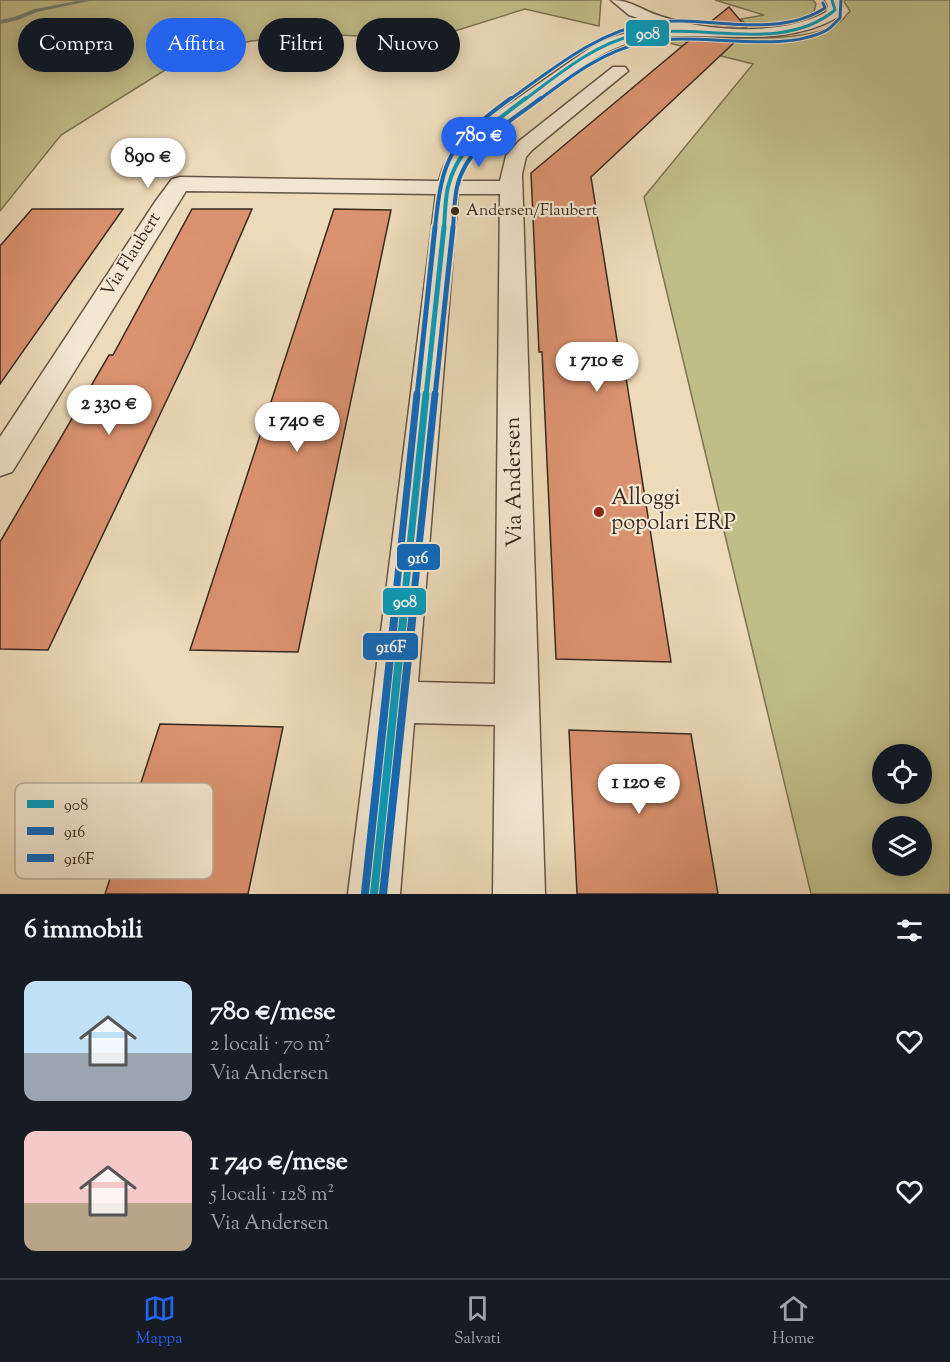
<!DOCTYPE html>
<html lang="it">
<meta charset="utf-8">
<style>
body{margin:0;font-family:"Sorts Mill Goudy",serif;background:#20242c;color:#f1f3f6;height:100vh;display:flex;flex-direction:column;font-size:22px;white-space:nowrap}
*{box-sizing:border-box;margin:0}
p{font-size:20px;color:#9ea1a6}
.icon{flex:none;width:33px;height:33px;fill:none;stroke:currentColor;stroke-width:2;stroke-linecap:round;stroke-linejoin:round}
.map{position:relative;height:894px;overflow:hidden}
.sheet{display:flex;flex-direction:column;background:#171b24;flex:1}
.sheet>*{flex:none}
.top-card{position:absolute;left:18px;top:18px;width:600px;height:54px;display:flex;gap:12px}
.fabs{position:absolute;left:872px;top:744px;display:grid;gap:12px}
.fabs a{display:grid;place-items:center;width:60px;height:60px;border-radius:50%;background:#171b24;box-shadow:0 3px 15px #0003;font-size:30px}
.price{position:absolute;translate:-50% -51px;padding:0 14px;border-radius:21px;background:#fff;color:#222;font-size:20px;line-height:39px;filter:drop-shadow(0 2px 3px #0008)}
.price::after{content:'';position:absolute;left:50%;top:36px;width:18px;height:14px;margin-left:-9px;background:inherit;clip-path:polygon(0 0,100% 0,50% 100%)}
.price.active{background:#2563eb;color:#fff}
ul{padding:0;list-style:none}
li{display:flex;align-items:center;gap:18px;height:150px;padding:0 24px}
li span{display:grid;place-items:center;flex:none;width:168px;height:120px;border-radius:12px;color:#555}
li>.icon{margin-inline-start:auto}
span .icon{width:72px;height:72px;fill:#fffc;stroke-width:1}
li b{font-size:26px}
h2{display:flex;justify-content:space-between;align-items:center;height:72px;padding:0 24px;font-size:26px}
.tag{padding:0 21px;border-radius:27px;background:#171b24;box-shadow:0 3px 15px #0003;font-size:21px;line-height:54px}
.tag.active{background:#2563eb;color:#fff}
.tabs{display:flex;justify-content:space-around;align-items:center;height:84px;border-top:2px solid #363941;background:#171b24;font-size:16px;color:#9ea1a6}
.tabs a{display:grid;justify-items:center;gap:3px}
.tabs .active{color:#2563eb}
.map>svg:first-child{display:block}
.green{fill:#c0bd89;stroke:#7c7354;stroke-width:1.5;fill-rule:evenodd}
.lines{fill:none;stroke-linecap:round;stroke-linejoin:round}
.stream{fill:#728174;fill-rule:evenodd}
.building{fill:#db9270;stroke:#372920;stroke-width:1.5}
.minor-casing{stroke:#645546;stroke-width:3}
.minor{fill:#f3e7d1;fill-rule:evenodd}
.bus-1-far4-casing{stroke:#f3e7d1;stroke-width:5}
.bus-1-far3-casing{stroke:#f3e7d1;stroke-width:7}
.bus-1-far2-casing{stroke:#f3e7d1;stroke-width:9}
.bus-1-far1-casing{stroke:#f3e7d1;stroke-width:11}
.bus-1-casing{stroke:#f3e7d1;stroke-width:13}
.bus-2-far4-casing{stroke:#f3e7d1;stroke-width:5}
.bus-2-far3-casing{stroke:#f3e7d1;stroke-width:7}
.bus-2-far2-casing{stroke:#f3e7d1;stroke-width:9}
.bus-2-far1-casing{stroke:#f3e7d1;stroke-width:11}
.bus-2-casing{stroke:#f3e7d1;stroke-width:13}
.bus-3-far4-casing{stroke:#f3e7d1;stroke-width:5}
.bus-3-far3-casing{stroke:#f3e7d1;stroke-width:7}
.bus-3-far2-casing{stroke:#f3e7d1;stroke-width:9}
.bus-3-far1-casing{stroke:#f3e7d1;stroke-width:11}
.bus-3-casing{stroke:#f3e7d1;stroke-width:13}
.bus-1-far4{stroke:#069cbd;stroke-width:3}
.bus-1-far3{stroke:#069cbd;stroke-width:4}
.bus-1-far2{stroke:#069cbd;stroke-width:5}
.bus-1-far1{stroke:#069cbd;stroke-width:7}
.bus-1{stroke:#069cbd;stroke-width:8}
.bus-2-far4{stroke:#0c69bf;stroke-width:3}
.bus-2-far3{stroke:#0c69bf;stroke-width:4}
.bus-2-far2{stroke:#0c69bf;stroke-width:5}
.bus-2-far1{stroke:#0c69bf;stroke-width:7}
.bus-2{stroke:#0c69bf;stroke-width:8}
.bus-3-far4{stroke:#0c69bf;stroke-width:3}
.bus-3-far3{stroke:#0c69bf;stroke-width:4}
.bus-3-far2{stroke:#0c69bf;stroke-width:5}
.bus-3-far1{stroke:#0c69bf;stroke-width:7}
.bus-3{stroke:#0c69bf;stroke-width:8}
.bus-dot{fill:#372920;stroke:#f3e7d1;stroke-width:2}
.poi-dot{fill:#8f2418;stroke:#f3e7d1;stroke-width:2}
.labels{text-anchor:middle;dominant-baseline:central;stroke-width:4.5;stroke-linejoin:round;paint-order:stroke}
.far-bus-label{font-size:16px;fill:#372920;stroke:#f3e7d1;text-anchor:start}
.far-street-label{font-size:18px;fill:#372920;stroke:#f3e7d1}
.street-label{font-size:22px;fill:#372920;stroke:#f3e7d1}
.poi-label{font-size:22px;fill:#372920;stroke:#f3e7d1;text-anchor:start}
.key{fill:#f3e7d1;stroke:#bbae9c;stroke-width:1.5}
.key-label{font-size:16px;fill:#372920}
.line-badge{stroke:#f3e7d1;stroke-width:2}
.badge-label{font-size:16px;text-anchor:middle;font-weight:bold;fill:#fff}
</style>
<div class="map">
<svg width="950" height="894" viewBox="0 0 950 894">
<rect width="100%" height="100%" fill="#ecdab8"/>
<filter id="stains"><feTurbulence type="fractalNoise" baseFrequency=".00333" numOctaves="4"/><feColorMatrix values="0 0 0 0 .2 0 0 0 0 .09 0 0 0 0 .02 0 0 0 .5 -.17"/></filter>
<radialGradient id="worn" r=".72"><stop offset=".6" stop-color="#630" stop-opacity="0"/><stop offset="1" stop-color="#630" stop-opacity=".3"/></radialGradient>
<path class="green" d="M0 0H601L599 26 525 9 407 46 359 36 315 34 251 41 178 62 61 135 0 211Z
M715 0H813L816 4 814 12C793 25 771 25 747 25L741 19 764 15Z
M843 0H950V894H811L644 197 753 64 645 37C692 32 803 50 841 21 844 19 847 14 850 11ZM882 754H921V794H882ZM882 826H921V866H882Z"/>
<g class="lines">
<path class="stream" d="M82 0H94L37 12 18 20 0 24V20L14 17 35 9Z"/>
</g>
<path class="building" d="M729 7 746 27 708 24Z
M692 38 738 39 591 177 621 365H624L671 662 556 659 542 352H539L531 173Z
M32 209H123L0 384V246Z
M192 209H252L192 347 48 650 0 649V542L109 355H113Z
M334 209 391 210 298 652 190 650Z
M160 724 283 727 248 894H105Z
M569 730 691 734 718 894H577Z"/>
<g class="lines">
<defs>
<path id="minor" d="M611 0C632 0 642 11 663 17 709 32 783 36 826 12L828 6 825 0H839L842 6 838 17C780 51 710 29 646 39 601 45 558 86 522 112 495 132 467 146 460 181H500L506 156 518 142 613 67H625L628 71 532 150 526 157 522 174 545 894H493L495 725 414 723 400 894H348L436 194 186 191 12 472 0 476V437L155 202 172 179 180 177 439 181C444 159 456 146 472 130L590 48C613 33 641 30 667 28L629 15ZM458 194H500L495 684 418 682Z"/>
</defs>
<use href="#minor" class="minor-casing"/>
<use href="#minor" class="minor"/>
<defs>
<path id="bus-1-far4" d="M524 100C558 75 592 45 635 35 699 21 781 55 835 10L832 0"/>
<path id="bus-1-far3" d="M444 229C445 215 445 200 448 187 458 144 494 123 526 98"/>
<path id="bus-1-far2" d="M426 396 444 227"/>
<path id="bus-1-far1" d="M403 613 426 394"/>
<path id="bus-1" d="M374 894 404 611"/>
<path id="bus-2-far4" d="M539 100C572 75 605 50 646 42 699 31 781 55 827 30 832 27 836 22 840 18L841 0"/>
<path id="bus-2-far3" d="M453 229C454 215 454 201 457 187 467 144 509 123 541 98"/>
<path id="bus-2-far2" d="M435 396 453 227"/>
<path id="bus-2-far1" d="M412 613 435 394"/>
<path id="bus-2" d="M383 894 413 611"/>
<path id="bus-3-far4" d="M509 100C553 69 595 33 649 23 705 14 774 41 825 8L823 3"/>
<path id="bus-3-far3" d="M435 229C442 155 451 142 511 98"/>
<path id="bus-3-far2" d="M417 396 435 227"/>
<path id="bus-3-far1" d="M394 613 417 394"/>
<path id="bus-3" d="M365 893 395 611"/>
</defs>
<use href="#bus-1-far4" class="bus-1-far4-casing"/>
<use href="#bus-1-far3" class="bus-1-far3-casing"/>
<use href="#bus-1-far2" class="bus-1-far2-casing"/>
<use href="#bus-1-far1" class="bus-1-far1-casing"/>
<use href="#bus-1" class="bus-1-casing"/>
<use href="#bus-2-far4" class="bus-2-far4-casing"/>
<use href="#bus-2-far3" class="bus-2-far3-casing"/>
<use href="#bus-2-far2" class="bus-2-far2-casing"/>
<use href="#bus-2-far1" class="bus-2-far1-casing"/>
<use href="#bus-2" class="bus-2-casing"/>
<use href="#bus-3-far4" class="bus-3-far4-casing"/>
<use href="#bus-3-far3" class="bus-3-far3-casing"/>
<use href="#bus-3-far2" class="bus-3-far2-casing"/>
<use href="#bus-3-far1" class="bus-3-far1-casing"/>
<use href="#bus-3" class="bus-3-casing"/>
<use href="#bus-1-far4" class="bus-1-far4"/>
<use href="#bus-1-far3" class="bus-1-far3"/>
<use href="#bus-1-far2" class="bus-1-far2"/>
<use href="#bus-1-far1" class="bus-1-far1"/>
<use href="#bus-1" class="bus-1"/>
<use href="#bus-2-far4" class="bus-2-far4"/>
<use href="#bus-2-far3" class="bus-2-far3"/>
<use href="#bus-2-far2" class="bus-2-far2"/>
<use href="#bus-2-far1" class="bus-2-far1"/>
<use href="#bus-2" class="bus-2"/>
<use href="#bus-3-far4" class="bus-3-far4"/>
<use href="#bus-3-far3" class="bus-3-far3"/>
<use href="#bus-3-far2" class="bus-3-far2"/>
<use href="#bus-3-far1" class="bus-3-far1"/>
<use href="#bus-3" class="bus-3"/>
</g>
<circle class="bus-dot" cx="455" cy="211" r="5"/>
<circle class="poi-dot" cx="599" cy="512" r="6"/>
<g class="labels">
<g class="far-bus-label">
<text x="466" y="211">Andersen/Flaubert</text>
</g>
<g class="far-street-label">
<text transform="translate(132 255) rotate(-58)">Via Flaubert</text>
</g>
<g class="street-label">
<text transform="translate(515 482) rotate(-91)">Via Andersen</text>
</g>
<g class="poi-label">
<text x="611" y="499">Alloggi<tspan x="611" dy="25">popolari ERP</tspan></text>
</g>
</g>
<rect x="15" y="783" width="198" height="96" rx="9" class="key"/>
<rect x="27" y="800" width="27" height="8" fill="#069cbd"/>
<rect x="27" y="827" width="27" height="8" fill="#0c69bf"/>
<rect x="27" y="854" width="27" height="8" fill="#0c69bf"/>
<g class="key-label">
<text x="64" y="810">908</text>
<text x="64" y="837">916</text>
<text x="64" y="864">916F</text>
</g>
<g class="line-badge">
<rect x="625" y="19" width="45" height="28" rx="6" fill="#069cbd"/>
<rect x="396" y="543" width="45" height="28" rx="6" fill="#0c69bf"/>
<rect x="382" y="587" width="45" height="29" rx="6" fill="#069cbd"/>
<rect x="362" y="632" width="57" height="29" rx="6" fill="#0c69bf"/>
</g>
<g class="badge-label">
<text x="648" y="39">908</text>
<text x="418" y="563">916</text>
<text x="405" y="607">908</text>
<text x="391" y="652">916F</text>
</g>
<rect width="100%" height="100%" filter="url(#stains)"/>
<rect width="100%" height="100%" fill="url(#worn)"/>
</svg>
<div class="fabs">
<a><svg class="icon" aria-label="locate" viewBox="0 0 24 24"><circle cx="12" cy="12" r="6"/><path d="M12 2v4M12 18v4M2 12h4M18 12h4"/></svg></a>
<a><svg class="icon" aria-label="layers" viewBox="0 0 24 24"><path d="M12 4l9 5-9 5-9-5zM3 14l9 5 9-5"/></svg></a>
</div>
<b class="price active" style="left:479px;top:168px">780 €</b>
<b class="price" style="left:148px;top:189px">890 €</b>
<b class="price" style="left:597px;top:393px">1 710 €</b>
<b class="price" style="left:109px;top:436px">2 330 €</b>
<b class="price" style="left:297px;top:453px">1 740 €</b>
<b class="price" style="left:639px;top:815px">1 120 €</b>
<div class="top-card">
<a class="tag">Compra</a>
<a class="tag active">Affitta</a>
<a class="tag">Filtri</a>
<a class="tag">Nuovo</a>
</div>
</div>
<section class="sheet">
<h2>6 immobili<svg class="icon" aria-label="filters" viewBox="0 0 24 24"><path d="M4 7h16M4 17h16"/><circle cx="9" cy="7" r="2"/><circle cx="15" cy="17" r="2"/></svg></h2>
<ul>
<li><span style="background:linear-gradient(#bfe0f5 60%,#9aa5b1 0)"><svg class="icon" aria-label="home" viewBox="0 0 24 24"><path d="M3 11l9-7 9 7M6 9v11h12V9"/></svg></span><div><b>780 €/mese</b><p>2 locali · 70 m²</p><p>Via Andersen</p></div><svg class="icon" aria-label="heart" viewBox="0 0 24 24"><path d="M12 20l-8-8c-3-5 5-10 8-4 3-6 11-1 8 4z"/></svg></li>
<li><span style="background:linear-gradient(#f6c9c9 60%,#b9a48a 0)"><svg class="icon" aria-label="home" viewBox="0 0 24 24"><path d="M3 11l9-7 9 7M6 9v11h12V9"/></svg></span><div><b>1 740 €/mese</b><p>5 locali · 128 m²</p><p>Via Andersen</p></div><svg class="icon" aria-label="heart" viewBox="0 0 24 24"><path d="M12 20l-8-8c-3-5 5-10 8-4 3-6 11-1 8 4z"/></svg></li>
</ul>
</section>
<nav class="tabs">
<a class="active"><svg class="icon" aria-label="map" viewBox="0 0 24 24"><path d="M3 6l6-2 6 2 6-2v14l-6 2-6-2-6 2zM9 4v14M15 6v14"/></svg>Mappa</a>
<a><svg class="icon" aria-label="saved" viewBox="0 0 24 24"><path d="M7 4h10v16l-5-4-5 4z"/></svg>Salvati</a>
<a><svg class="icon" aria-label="home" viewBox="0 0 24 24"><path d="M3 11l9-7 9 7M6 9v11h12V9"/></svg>Home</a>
</nav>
